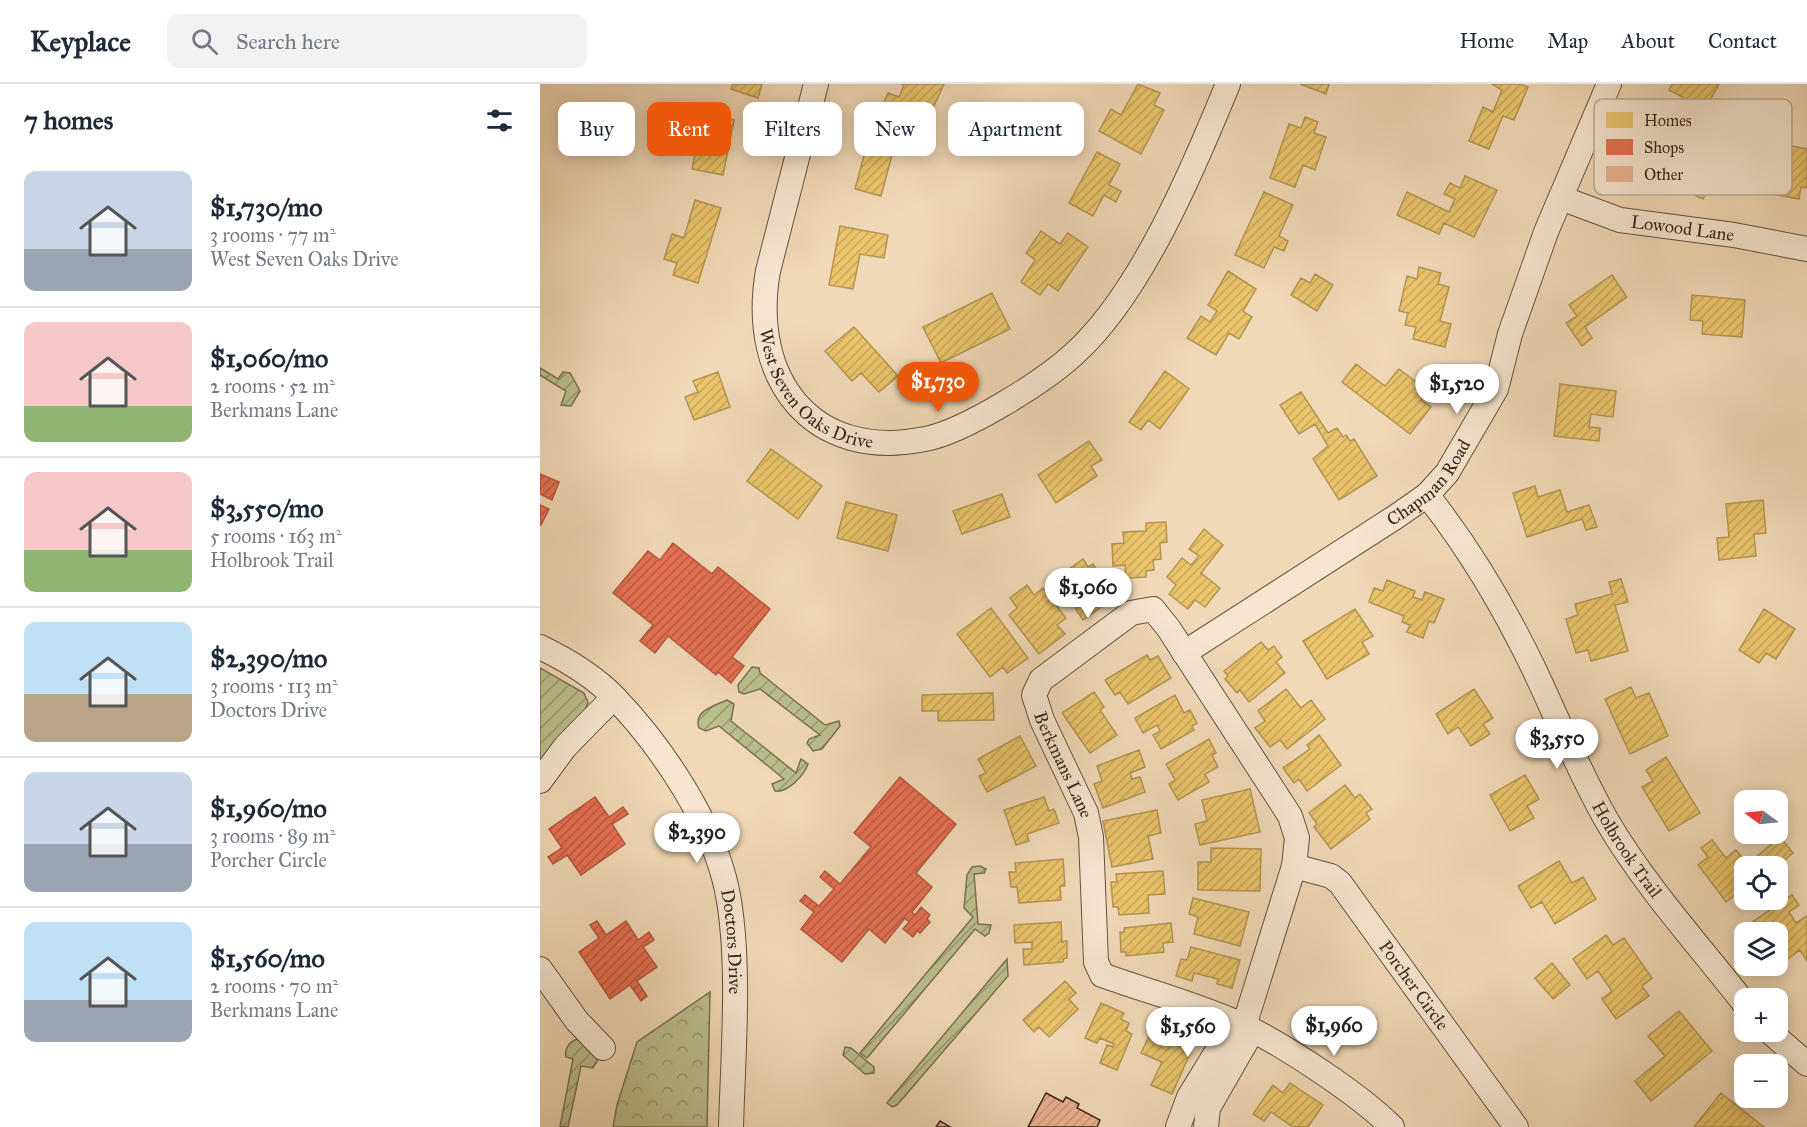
<!DOCTYPE html>
<meta charset="utf-8">
<style>
body{margin:0;font-family:"IM FELL Great Primer",serif;background:#f2f2f3;color:#1f2937;height:100vh;display:flex;flex-direction:column;font-size:22px;white-space:nowrap}
*{box-sizing:border-box;margin:0}
p{font-size:20px;color:#747a83}
.icon{flex:none;width:33px;height:33px;fill:none;stroke:currentColor;stroke-width:2;stroke-linecap:round;stroke-linejoin:round}
.map{position:relative;flex:1;overflow:hidden}
.details{display:flex;flex-direction:column;background:#fff;width:540px}
.details>*{flex:none}
.banner{position:absolute;left:18px;top:18px;width:570px;height:54px;display:flex;gap:12px}
.needle{width:39px;rotate:285deg}
.buttons{position:absolute;left:1194px;top:706px;display:grid;gap:12px}
.buttons a{display:grid;place-items:center;width:54px;height:54px;border-radius:12px;background:#fff;box-shadow:0 3px 15px #0003;font-size:30px}
.price{position:absolute;translate:-50% -51px;padding:0 14px;border-radius:21px;background:#fff;color:#222;font-size:20px;line-height:39px;filter:drop-shadow(0 2px 3px #0008)}
.price::after{content:'';position:absolute;left:50%;top:36px;width:18px;height:14px;margin-left:-9px;background:inherit;clip-path:polygon(0 0,100% 0,50% 100%)}
.price.current{background:#ea580c;color:#fff}
ul{padding:0;list-style:none}
li{display:flex;align-items:center;gap:18px;height:150px;padding:0 24px}
li+li{border-top:2px solid #e0e1e3}
li span{display:grid;place-items:center;flex:none;width:168px;height:120px;border-radius:12px;color:#555}
li>.icon{margin-inline-start:auto}
span .icon{width:72px;height:72px;fill:#fffc;stroke-width:1}
li b{font-size:26px}
h2{display:flex;justify-content:space-between;align-items:center;height:72px;padding:0 24px;font-size:26px}
.pill{padding:0 21px;border-radius:12px;background:#fff;box-shadow:0 3px 15px #0003;font-size:21px;line-height:54px}
.pill.current{background:#ea580c;color:#fff}
header{display:flex;align-items:center;gap:36px;box-sizing:border-box;height:84px;padding:0 30px;background:#fff;border-bottom:2px solid #e0e1e3}
header strong{font-size:28px}
nav{display:flex;gap:33px;margin-inline-start:auto;font-size:21px}
.search{width:420px;height:54px;background:#f2f2f3;display:flex;align-items:center;gap:15px;box-sizing:border-box;padding:0 21px;border-radius:12px;color:#747a83;font-size:22px}
main{display:flex;flex:1;min-height:0}
.map>svg:first-child{display:block}
.forest{fill:url(#forest-crowns);stroke:#7a7154;stroke-width:1.5}
.garden{fill:url(#garden-furrows);stroke:#7a7154;stroke-width:1.5}
.homes{fill:url(#homes-hatch);stroke:#b49452;stroke-width:1.5}
.shops{fill:url(#shops-hatch);stroke:#b35840;stroke-width:1.5}
.building{fill:url(#building-hatch);stroke:#39241a;stroke-width:1.5}
.lines{fill:none;stroke-linecap:round;stroke-linejoin:round}
.minor-casing{stroke:#675141;stroke-width:26}
.minor{stroke:#f6e6d0;stroke-width:24}
.labels{text-anchor:middle;dominant-baseline:central;stroke-width:6;stroke-linejoin:round;paint-order:stroke}
.street-label{font-size:18px;fill:#39241a;stroke:#f6e6d0}
.key{fill:#f6e6d0;stroke:#bdac99;stroke-width:1.5}
.key-label{font-size:16px;fill:#39241a}
</style>
<header>
<strong>Keyplace</strong>
<div class="search"><svg class="icon" aria-label="search" viewBox="0 0 24 24"><circle cx="10" cy="10" r="6"/><path d="M15 15l6 6"/></svg>Search here</div>
<nav><a>Home</a><a>Map</a><a>About</a><a>Contact</a></nav>
</header>
<main>
<section class="details">
<h2>7 homes<svg class="icon" aria-label="filters" viewBox="0 0 24 24"><path d="M4 7h16M4 17h16"/><circle cx="9" cy="7" r="2"/><circle cx="15" cy="17" r="2"/></svg></h2>
<ul>
<li><span style="background:linear-gradient(#c9d6e8 65%,#9aa5b1 0)"><svg class="icon" aria-label="home" viewBox="0 0 24 24"><path d="M3 11l9-7 9 7M6 9v11h12V9"/></svg></span><div><b>$1,730/mo</b><p>3 rooms · 77 m²</p><p>West Seven Oaks Drive</p></div></li>
<li><span style="background:linear-gradient(#f6c9c9 70%,#8fb573 0)"><svg class="icon" aria-label="home" viewBox="0 0 24 24"><path d="M3 11l9-7 9 7M6 9v11h12V9"/></svg></span><div><b>$1,060/mo</b><p>2 rooms · 52 m²</p><p>Berkmans Lane</p></div></li>
<li><span style="background:linear-gradient(#f6c9c9 65%,#8fb573 0)"><svg class="icon" aria-label="home" viewBox="0 0 24 24"><path d="M3 11l9-7 9 7M6 9v11h12V9"/></svg></span><div><b>$3,550/mo</b><p>5 rooms · 163 m²</p><p>Holbrook Trail</p></div></li>
<li><span style="background:linear-gradient(#bfe0f5 60%,#b9a48a 0)"><svg class="icon" aria-label="home" viewBox="0 0 24 24"><path d="M3 11l9-7 9 7M6 9v11h12V9"/></svg></span><div><b>$2,390/mo</b><p>3 rooms · 113 m²</p><p>Doctors Drive</p></div></li>
<li><span style="background:linear-gradient(#c9d6e8 60%,#9aa5b1 0)"><svg class="icon" aria-label="home" viewBox="0 0 24 24"><path d="M3 11l9-7 9 7M6 9v11h12V9"/></svg></span><div><b>$1,960/mo</b><p>3 rooms · 89 m²</p><p>Porcher Circle</p></div></li>
<li><span style="background:linear-gradient(#bfe0f5 65%,#9aa5b1 0)"><svg class="icon" aria-label="home" viewBox="0 0 24 24"><path d="M3 11l9-7 9 7M6 9v11h12V9"/></svg></span><div><b>$1,560/mo</b><p>2 rooms · 70 m²</p><p>Berkmans Lane</p></div></li>
</ul>
</section>
<div class="map">
<svg width="1267" height="1043" viewBox="0 0 1267 1043">
<defs>
<pattern id="forest-crowns" width="20" height="18" patternUnits="userSpaceOnUse" patternTransform="scale(1.5)"><rect width="20" height="18" fill="#bbbe8d"/><path d="M2 6a3 3 0 1 1 6 0M12 15a3 3 0 1 1 6 0" fill="none" stroke="#999a72"/></pattern>
<pattern id="garden-furrows" width="10" height="10" patternUnits="userSpaceOnUse" patternTransform="scale(1.5)"><rect width="10" height="10" fill="#bbbe8d"/><path d="M-1 1l2-2M0 10L10 0M9 11l2-2" fill="none" stroke="#999a72"/></pattern>
<pattern id="homes-hatch" width="6" height="6" patternUnits="userSpaceOnUse" patternTransform="scale(1.5)"><rect width="6" height="6" fill="#e9c46a"/><path d="M-1 1l2-2M0 6l6-6M5 7l2-2" fill="none" stroke="#c9a85b"/></pattern>
<pattern id="shops-hatch" width="6" height="6" patternUnits="userSpaceOnUse" patternTransform="scale(1.5)"><rect width="6" height="6" fill="#e76f51"/><path d="M-1 1l2-2M0 6l6-6M5 7l2-2" fill="none" stroke="#bc5b42"/></pattern>
<pattern id="building-hatch" width="6" height="6" patternUnits="userSpaceOnUse" patternTransform="scale(1.5)"><rect width="6" height="6" fill="#eab290"/><path d="M-1 1l2-2M0 6l6-6M5 7l2-2" fill="none" stroke="#c9997c"/></pattern>
</defs>
<rect width="100%" height="100%" fill="#f1d8b6"/>
<filter id="stains"><feTurbulence type="fractalNoise" baseFrequency=".00333" numOctaves="4"/><feColorMatrix values="0 0 0 0 .2 0 0 0 0 .09 0 0 0 0 .02 0 0 0 .5 -.17"/></filter>
<radialGradient id="worn" r=".72"><stop offset=".6" stop-color="#630" stop-opacity="0"/><stop offset="1" stop-color="#630" stop-opacity=".3"/></radialGradient>
<path class="forest" d="M170 908 167 1043H73L77 1021 97 958Z"/>
<path class="garden" d="M0 284 18 295 23 288 30 289 40 307 31 322 21 321 26 307 0 291Z
M212 583 219 584 220 589 285 641 299 637 300 642 282 665 273 667 267 659 269 655 280 651 220 605 204 610 199 608 198 601Z
M0 584 44 609 48 618 45 627 0 687Z
M187 616 194 620 191 637 256 689 261 675 268 680C264 691 248 709 235 707L232 700 244 695 179 642 166 647 159 644C153 627 174 622 187 616Z
M440 782 446 785 444 789 434 790 438 840 451 841 449 849 445 852 435 845 327 974 320 969 433 833 424 824 427 791 432 783Z
M467 875 468 892 357 1021 352 1023 347 1019Z
M38 955 60 972 53 984 41 982 28 1043H20L33 975 26 973C24 964 30 957 38 955Z
M305 963 311 964 334 983V989L325 990 303 971Z"/>
<path class="homes" d="M193 0H222L218 14 191 5Z
M361 0H404L382 48 339 30 348 9 359 13 364 1Z
M598 0 620 9 614 21 624 26 601 70 559 47 571 25 581 31Z
M760 0H789L786 10Z
M952 0H980L988 3 974 36 963 32 949 65 929 57 943 23 953 28 962 6Z
M1132 0H1179L1165 25 1129 6Z
M163 30 194 36 183 91 152 85Z
M765 33 778 38 774 49 786 53 775 86 763 81 755 103 730 94 749 40 761 44Z
M1131 42 1152 51 1138 81 1171 96 1163 115 1109 91Z
M329 53 355 60 341 112 315 105Z
M1232 58 1267 65V104L1261 103 1259 115 1222 108 1225 96 1200 91 1205 66 1230 71Z
M557 68 580 80 569 101 581 107 576 118 564 111 553 132 529 119Z
M925 92 957 106 934 153 904 139 899 150 857 131 867 108 909 128 915 115 904 110 910 99 920 104Z
M724 108 753 121 739 152 748 157 744 167 734 163 724 184 695 171Z
M155 116 181 124 158 199 133 191 137 179 124 175 132 150 144 154Z
M300 142 348 151 344 174 320 170 313 205 289 201Z
M501 147 520 160 528 149 548 163 518 207 508 200 500 211 481 198 495 176 486 169Z
M879 183 901 189 898 200 909 203 900 237 911 240 905 263 873 255 876 243 865 241 868 229 859 227 867 192 877 195Z
M688 187 716 205 703 227 712 233 699 255 689 249 676 271 647 254 661 232 670 238 677 227 668 221Z
M775 190 793 201 777 227 751 211 761 194 770 199Z
M1072 191 1087 213 1045 243 1052 254 1042 262 1026 239 1037 232 1029 221Z
M452 209 470 245 401 279 383 243Z
M1152 211 1205 216 1202 253 1162 250 1163 237 1150 236Z
M314 243 358 292 339 308 321 289 312 297 285 267Z
M816 280 845 302 859 285 888 307 881 316 891 323 870 350 802 298Z
M625 287 649 305 620 345 608 336 601 346 589 338Z
M178 288 190 323 154 336 145 313 158 308 153 297Z
M1020 300 1076 307 1073 333 1051 330 1049 343 1060 344 1059 357 1014 352Z
M761 308 788 349 797 344 803 353 806 351 810 357 814 355 837 392 799 416 773 375 788 362 775 340 759 350 740 321Z
M549 357 562 376 551 382 557 392 516 419 498 391Z
M231 365 282 402 258 435 207 397Z
M995 402 998 413 1020 406 1027 428 1049 421 1057 443 1046 446 1042 435 987 453 973 409Z
M462 410 470 433 422 450 413 427Z
M1223 416 1226 449 1214 450 1216 472 1179 476 1177 454 1189 453 1186 420Z
M306 418 357 431 348 467 297 454Z
M626 438 627 458 620 459 621 475 613 476 614 486 606 487V493L586 494 585 481 573 482 572 460 584 459 583 448 606 447V439Z
M664 445 683 461 661 489 680 504 665 523 655 516 648 525 629 510 636 501 627 493 642 474 651 481 659 472 649 465Z
M543 475 548 483 553 480 567 502 563 505 571 516 543 536 524 507 530 503 521 491Z
M1081 495 1088 518 1075 521 1088 567 1051 577 1048 566 1036 569 1026 535 1038 531 1035 520 1072 510 1069 498Z
M847 496 875 507 873 513 882 516 885 508 904 515 894 539 889 537 883 554 867 548 870 541 862 538 864 532 829 518 834 504 843 507Z
M487 501 494 511 503 504 526 534 517 541 525 550 499 570 469 531 477 524 470 514Z
M451 524 488 574 467 589 463 583 450 593 417 550Z
M815 525 833 552 822 558 829 570 787 595 763 557Z
M1224 525 1255 545 1236 575 1226 569 1219 579 1199 566Z
M721 558 728 566 734 562 742 573 736 578 745 589 709 618 700 606 697 609 685 595 688 592 684 587Z
M607 571 610 576 618 572 631 594 588 620 580 608 575 611 565 596Z
M1091 603 1096 614 1109 609 1128 652 1090 670 1065 615Z
M746 605 761 624 771 616 785 635 747 665 740 656 730 663 715 644 725 637 718 627Z
M934 605 953 634 943 640 950 650 931 662 918 643 908 650 896 630Z
M554 608 564 623 560 626 577 651 550 669 522 629Z
M453 609 454 636 398 637V627H382V611Z
M635 611 644 629 650 626 657 639 652 642 654 646 621 665 613 651 620 647 617 641 603 649 595 634Z
M779 651 801 681 767 707 759 695 754 699 743 684 770 665 767 661Z
M480 652 496 682 447 708 439 692 446 689 438 675Z
M669 655 676 669 672 671 678 683 665 690 669 698 638 716 629 700 635 696 626 680Z
M599 666 605 683 590 689 592 695 600 693 605 708 563 724 554 700 562 697 557 682Z
M1126 673 1160 729 1129 747 1102 703 1113 697 1106 686Z
M985 691 999 715 987 722 994 734 970 747 950 711Z
M805 701 815 714 820 710 832 725 826 729 830 735 791 765 774 743 777 740 769 729Z
M710 705 720 748 660 761 655 740 667 737 662 716Z
M504 713 509 727 514 725 519 739 487 750 489 757 476 761 464 726Z
M617 726 621 749 608 752 613 775 572 783 563 737Z
M1240 753 1253 769 1236 783H1210L1208 780Z
M1172 756 1186 774 1196 766 1210 783H1204V789L1200 792 1204 798V816H1207L1203 819 1196 810 1186 818 1158 781 1168 773 1161 764Z
M671 764 721 765 720 807 658 806V778H671Z
M523 775 525 802H520L521 816 479 819 477 803H471L469 788H476L475 779Z
M1019 777 1032 799 1043 793 1056 815 1015 840 1002 818 991 824 978 802Z
M623 787 625 810 608 811 609 829 579 831 578 823H573L571 798H577L576 790Z
M1252 811 1259 821 1249 828 1256 839 1267 832V877L1260 866 1239 881 1238 849H1217L1211 839Z
M653 814 709 828 700 862 654 850 658 833 649 830Z
M521 838 522 858 527 857V874L523 875V878L484 881 483 865H492V858L475 859 474 841Z
M631 839 633 858 623 859 624 868 586 872V868H581L580 848H584V844Z
M1066 851 1073 861 1084 854 1112 894 1102 902 1109 912 1076 935 1062 915 1072 907 1058 887 1047 895 1033 875Z
M651 863 700 876 692 904 677 900 678 895 654 889 652 897 636 892 641 875 647 876Z
M1012 879 1030 901 1013 915 995 894Z
M525 897 536 909 529 915 538 925 509 953 499 943 494 948 483 936Z
M561 919 584 929 581 935 589 939 586 947 592 950 577 986 560 979 567 961 573 963 574 960 560 954 557 959 545 954Z
M1139 927 1172 967 1111 1017 1095 997 1125 972 1108 952Z
M627 939 658 952 632 1010 611 1001 622 978 601 969 612 946 622 950Z
M750 999 783 1021 768 1043H753L731 1028 724 1037 713 1030 733 1001 743 1009Z
M1181 1009 1224 1043H1154Z"/>
<path class="shops" d="M0 390 19 398 12 416 0 410Z
M0 421 9 425 1 441H0Z
M133 459 172 490 178 483 230 525 192 573 204 582 191 599 178 588 176 591 128 552 115 569 100 557 113 541 73 509 108 467 120 476Z
M360 693 416 740 376 789 392 803 372 828 375 831 381 823 390 831 387 835 390 838 380 849 377 847 373 853 363 845 369 838 365 834 345 859 329 845 302 878 261 845 274 828 260 817 265 811 279 822 294 805 280 793 285 787 300 800 331 763 314 749Z
M55 713 69 733 83 723 88 730 72 740 85 760 41 791 27 771 13 780 8 773 22 764 9 745Z
M57 837 66 851 86 837 98 856 109 848 114 856 103 863 117 883 97 897 107 912 101 917 90 901 70 915 39 868 59 854 50 841Z"/>
<path class="building" d="M506 1009 523 1018 526 1013 539 1020 537 1024 560 1036 557 1043H488Z
M400 1037 410 1043H396Z"/>
<g class="lines">
<defs>
<g id="minor">
<path id="s1" d="M276 0 228 187C209 295 272 378 385 355 424 348 505 297 534 270 601 210 654 83 688 0"/>
<path id="s2" d="M1021 114 1080 136 1194 151 1267 165"/>
<path id="s3" d="M887 411C930 465 964 523 994 585 1018 636 1039 688 1067 737 1105 802 1158 860 1204 919"/>
<path id="s4" d="M0 563C27 576 54 592 75 614 122 663 173 739 187 806 201 876 193 971 191 1043"/>
<path id="s5" d="M644 569 857 432 887 411 907 389 956 305 970 250 1006 148 1069 0"/>
<path d="M0 697 25 663 74 613"/>
<path id="s6" d="M754 782 791 792 800 799 976 1043"/>
<path d="M0 885 37 937 63 964"/>
<path d="M1230 948 1267 980"/>
<path d="M638 1043 649 1013 684 956 704 942"/>
<path id="s7" d="M666 1043 668 1024 707 956 704 942 754 782 757 754 750 732 629 545 613 525 591 529 501 596 494 611 502 636 546 729 551 753 556 878 562 891C609 908 659 921 704 942 746 962 820 1011 852 1043"/>
</g>
</defs>
<use href="#minor" class="minor-casing"/>
<use href="#minor" class="minor"/>
</g>
<g class="labels">
<g class="street-label">
<text stroke="none"><textPath href="#s2" startOffset="126">Lowood Lane</textPath></text>
<text stroke="none"><textPath href="#s1" startOffset="336">West Seven Oaks Drive</textPath></text>
<text stroke="none"><textPath href="#s5" startOffset="300">Chapman Road</textPath></text>
<text stroke="none"><textPath href="#s7" startOffset="806">Berkmans Lane</textPath></text>
<text stroke="none"><textPath href="#s3" startOffset="408">Holbrook Trail</textPath></text>
<text stroke="none"><textPath href="#s4" startOffset="368">Doctors Drive</textPath></text>
<text stroke="none"><textPath href="#s6" startOffset="176">Porcher Circle</textPath></text>
</g>
</g>
<rect x="1054" y="15" width="198" height="96" rx="9" class="key"/>
<rect x="1066" y="28" width="27" height="16" fill="#e9c46a"/>
<rect x="1066" y="55" width="27" height="16" fill="#e76f51"/>
<rect x="1066" y="82" width="27" height="16" fill="#eab290"/>
<g class="key-label">
<text x="1104" y="42">Homes</text>
<text x="1104" y="69">Shops</text>
<text x="1104" y="96">Other</text>
</g>
<rect width="100%" height="100%" filter="url(#stains)"/>
<rect width="100%" height="100%" fill="url(#worn)"/>
</svg>
<div class="buttons">
<a><svg class="needle" viewBox="-14 -14 28 28"><path d="M0-13l5 13h-10z" fill="#e53935"/><path d="M0 13l5-13h-10z" fill="#747a83"/></svg></a>
<a><svg class="icon" aria-label="locate" viewBox="0 0 24 24"><circle cx="12" cy="12" r="6"/><path d="M12 2v4M12 18v4M2 12h4M18 12h4"/></svg></a>
<a><svg class="icon" aria-label="layers" viewBox="0 0 24 24"><path d="M12 4l9 5-9 5-9-5zM3 14l9 5 9-5"/></svg></a>
<a>+</a>
<a>−</a>
</div>
<b class="price current" style="left:398px;top:329px">$1,730</b>
<b class="price" style="left:917px;top:331px">$1,520</b>
<b class="price" style="left:548px;top:535px">$1,060</b>
<b class="price" style="left:1017px;top:686px">$3,550</b>
<b class="price" style="left:157px;top:780px">$2,390</b>
<b class="price" style="left:794px;top:973px">$1,960</b>
<b class="price" style="left:648px;top:974px">$1,560</b>
<div class="banner">
<a class="pill">Buy</a>
<a class="pill current">Rent</a>
<a class="pill">Filters</a>
<a class="pill">New</a>
<a class="pill">Apartment</a>
</div>
</div>
</main>
